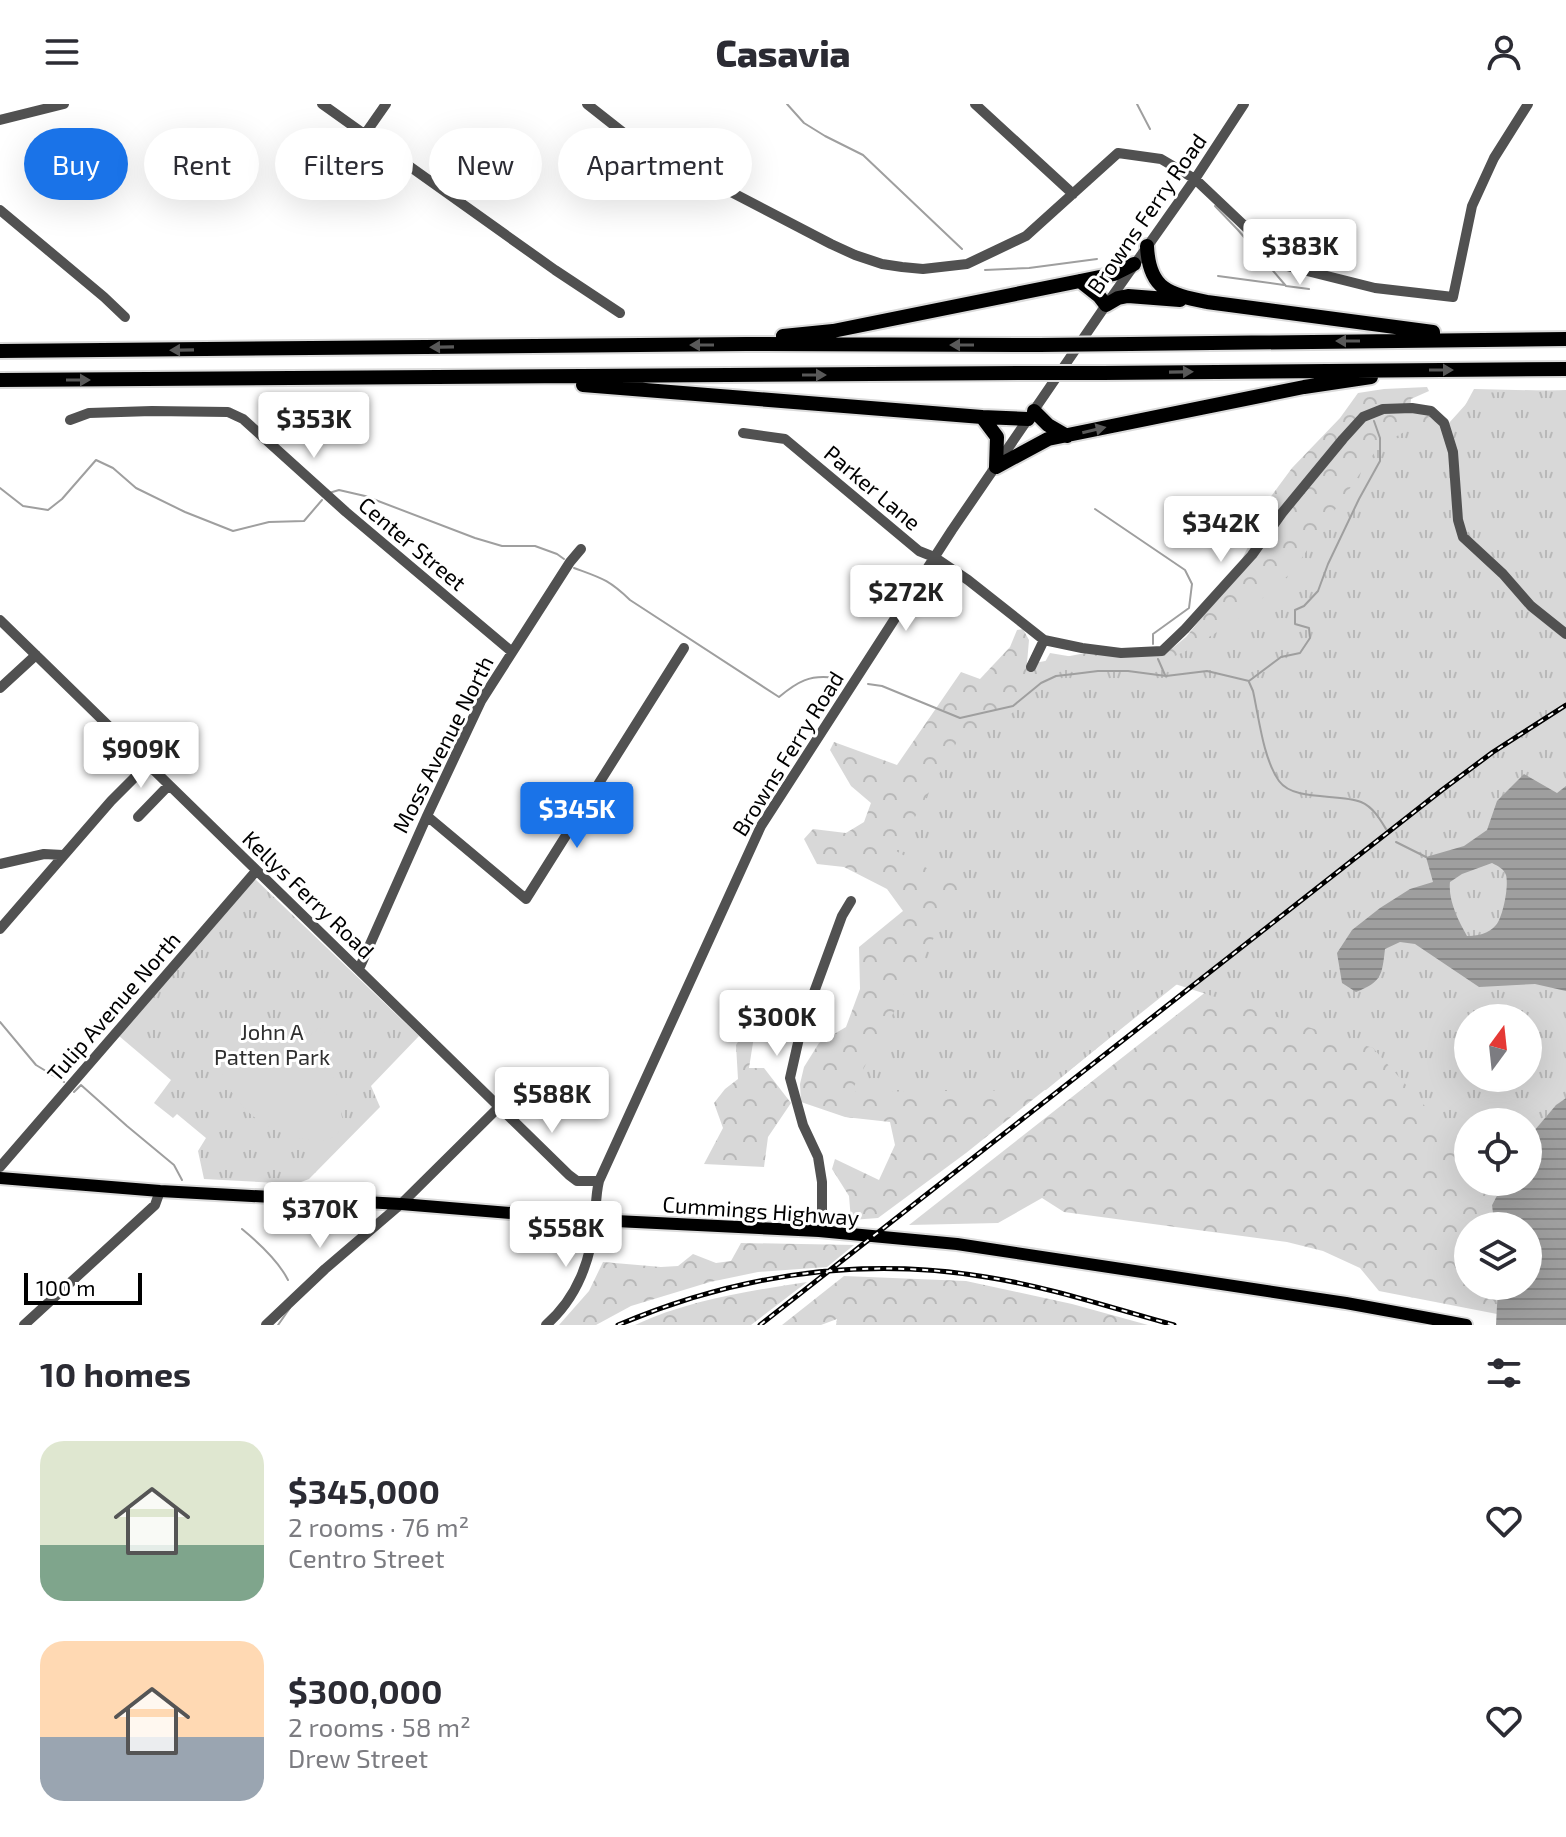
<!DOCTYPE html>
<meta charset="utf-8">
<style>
body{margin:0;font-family:"Exo 2",sans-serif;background:#f2f2f3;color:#2b2b33;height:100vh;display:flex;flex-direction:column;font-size:30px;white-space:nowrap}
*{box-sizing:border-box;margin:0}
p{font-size:26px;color:#7c7c81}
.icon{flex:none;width:44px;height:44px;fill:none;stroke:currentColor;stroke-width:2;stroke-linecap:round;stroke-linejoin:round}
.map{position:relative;height:1221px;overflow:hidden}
.details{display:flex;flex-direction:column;background:#fff;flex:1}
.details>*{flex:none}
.banner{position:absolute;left:24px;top:24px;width:800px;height:72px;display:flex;gap:16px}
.needle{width:52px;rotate:15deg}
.controls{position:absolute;left:1454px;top:900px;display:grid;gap:16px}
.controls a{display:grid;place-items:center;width:88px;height:88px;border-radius:50%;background:#fff;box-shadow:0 8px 32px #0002;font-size:40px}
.scale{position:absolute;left:24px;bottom:20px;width:118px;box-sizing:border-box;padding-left:8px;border:4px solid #000;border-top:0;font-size:22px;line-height:28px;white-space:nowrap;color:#000;-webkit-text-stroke:6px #fff;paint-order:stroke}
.price{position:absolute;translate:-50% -68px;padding:0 18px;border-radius:8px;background:#fff;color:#222;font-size:26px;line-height:52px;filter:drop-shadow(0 2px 4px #0008)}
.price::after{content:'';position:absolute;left:50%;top:48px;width:24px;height:18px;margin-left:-12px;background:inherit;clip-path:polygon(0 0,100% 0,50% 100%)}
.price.selected{background:#1a73e8;color:#fff}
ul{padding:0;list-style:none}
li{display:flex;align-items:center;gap:24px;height:200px;padding:0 40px}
li span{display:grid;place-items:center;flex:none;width:224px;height:160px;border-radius:24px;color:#555}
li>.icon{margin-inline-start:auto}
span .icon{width:96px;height:96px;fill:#fffc;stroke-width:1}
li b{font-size:34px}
h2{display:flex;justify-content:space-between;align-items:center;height:96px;padding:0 40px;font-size:34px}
.chip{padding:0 28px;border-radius:36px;background:#fff;box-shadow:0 8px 32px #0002;font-size:28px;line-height:72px}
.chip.selected{background:#1a73e8;color:#fff}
header{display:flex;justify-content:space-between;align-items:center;height:104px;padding:0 40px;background:#fff;font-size:36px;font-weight:800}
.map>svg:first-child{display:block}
.forest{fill:url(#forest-crowns);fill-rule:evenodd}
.park{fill:url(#park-tufts);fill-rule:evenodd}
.pitch{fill:#d8d8d8}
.water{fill:url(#water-rules);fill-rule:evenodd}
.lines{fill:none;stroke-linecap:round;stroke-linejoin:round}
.stream{stroke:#9f9f9f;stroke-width:2}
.major-casing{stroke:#dbdbdb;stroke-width:16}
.highway-casing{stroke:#dbdbdb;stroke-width:18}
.minor{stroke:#515151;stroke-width:10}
.major{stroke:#000;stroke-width:12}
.highway{stroke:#000;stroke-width:14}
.rail-casing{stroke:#000;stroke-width:5}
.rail{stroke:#fff;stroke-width:2;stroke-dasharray:6;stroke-linecap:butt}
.highway-bridge-casing{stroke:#dbdbdb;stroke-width:18;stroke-linecap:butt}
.highway-bridge{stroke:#000;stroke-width:14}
.oneway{fill:#595959}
.labels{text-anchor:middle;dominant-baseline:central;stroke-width:6;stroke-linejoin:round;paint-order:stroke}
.street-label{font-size:22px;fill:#000;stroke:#fff}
.park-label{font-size:22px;fill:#2f2f2f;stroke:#fff}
</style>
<header><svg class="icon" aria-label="menu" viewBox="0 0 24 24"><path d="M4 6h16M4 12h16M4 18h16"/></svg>Casavia<svg class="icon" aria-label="person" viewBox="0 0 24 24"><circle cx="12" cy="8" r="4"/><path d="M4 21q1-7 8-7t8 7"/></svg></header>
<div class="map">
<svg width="1566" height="1221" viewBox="0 0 1566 1221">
<defs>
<pattern id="forest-crowns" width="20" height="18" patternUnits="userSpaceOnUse" patternTransform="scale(2)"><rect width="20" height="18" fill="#d8d8d8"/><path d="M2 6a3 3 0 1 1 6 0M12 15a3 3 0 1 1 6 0" fill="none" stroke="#b8b8b8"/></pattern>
<pattern id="park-tufts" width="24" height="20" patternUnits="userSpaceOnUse" patternTransform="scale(2)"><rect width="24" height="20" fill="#d8d8d8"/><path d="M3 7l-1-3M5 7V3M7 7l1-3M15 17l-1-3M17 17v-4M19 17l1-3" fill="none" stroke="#b8b8b8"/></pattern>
<pattern id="water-rules" width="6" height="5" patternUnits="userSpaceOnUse" patternTransform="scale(2)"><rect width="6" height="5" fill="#9f9f9f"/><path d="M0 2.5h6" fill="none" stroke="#878787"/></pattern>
</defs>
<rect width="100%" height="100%" fill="#fff"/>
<path class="forest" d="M1427 283 1429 287 1411 295 1410 308 1426 310 1453 324 1474 285 1566 287 1286 793 966 1049 878 1114 851 1116 849 1092 832 1065 835 1055 879 1076 895 1041 890 1018 845 1013 801 998 800 980 804 963 819 939 846 923 860 885 859 843 903 807 887 785 844 763 817 760 804 735 813 725 846 729 864 718 871 699 851 682 830 646 834 638 897 661 961 568 980 575 1010 543 1017 526 1023 525 1029 536 1027 559 1040 558 1090 548 1164 551 1186 533 1230 479 1250 439 1247 425 1292 364 1340 314 1358 289 1384 285Z
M1328 792 1535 880 1566 994 1556 1001 1528 1034V1018H1468V1078H1504L1492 1101 1494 1122H1468V1182H1498L1497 1210 1379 1187 1360 1164 1323 1147 1287 1138 1064 1108 1042 1094 998 1119 909 1121ZM1468 914H1528V974H1468Z
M747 924 755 926 749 964H764L791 999 768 1033 764 1063 704 1060 723 1024 714 999 725 985 738 975 736 941Z
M741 1139 854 1141 827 1163 758 1168 710 1178 631 1202 596 1221H559L589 1187 603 1158 661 1163 678 1162 693 1150 716 1159 731 1157Z
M844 1172 966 1177 1072 1200 1148 1221H836L837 1215 821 1221H782Z
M807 1178 751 1221H635C689 1196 749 1187 807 1178Z"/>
<path class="park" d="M1566 286V994L1556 1001 1528 1034V1018H1468V1043L1441 1020 1373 944 1175 880 1046 986 851 988 961 783 896 747 963 627 982 632 1020 603 1050 549 1109 559 1157 560 1186 547 1240 514 1292 468 1379 342 1415 322 1440 329 1476 289ZM1468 914H1528V974H1468Z
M255 775 419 932 371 982 380 1003 309 1075 296 1080 204 1075 198 1047 206 1034 177 1010 173 1014 154 999 171 976 119 932Z"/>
<path class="pitch" d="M319 924 326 929V942L344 1022C340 1026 335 1032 330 1035 322 1038 313 1036 305 1035 263 1030 225 995 218 953L309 932Z"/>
<path class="water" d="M1524 670 1557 689 1566 682V887L1535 880 1479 883 1415 840 1400 838 1385 845C1382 871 1382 878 1356 888L1342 879 1337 849 1352 826 1380 804 1410 785 1433 778 1426 753 1464 742 1487 726 1497 697ZM1492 759C1498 762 1504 765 1506 771 1509 782 1503 813 1496 821 1489 830 1476 832 1467 832 1458 816 1448 796 1450 778L1462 770Z
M1566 994V1221H1496L1498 1182H1528V1122H1494L1492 1101 1504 1078H1528V1034L1556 1001Z"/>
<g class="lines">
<path class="stream" d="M787 0 804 19 825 32 863 51 962 145
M1137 0 1150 25
M1215 102 1238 126 1286 182 1309 185
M985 166 1029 164 1097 155
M1218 172 1284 181
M0 384 23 402 48 406 62 395 96 356 113 364 136 384 185 408 233 427 269 418 304 417 322 396
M329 389 339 386 365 392 475 434 502 442H535L557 450 564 455
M1095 405 1185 466 1192 480 1189 504 1153 530V540
M574 464C601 474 608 475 630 496L779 593C797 578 810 570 835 574
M1158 555 1165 571
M1249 578 1253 587C1259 614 1263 654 1279 677 1294 698 1340 689 1361 698 1373 703 1380 715 1386 725
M868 580 882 582 960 614 1013 602 1041 579 1056 572 1074 570 1098 567H1128L1166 572 1207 567 1249 577 1281 553 1300 549 1310 534 1309 524 1295 520V506L1304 502 1318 487 1328 460 1359 395 1380 357V334L1374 317
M1396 738 1426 753
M0 918 36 961 64 978
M74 988 81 981 127 1022 174 1061 182 1076
M242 1125C259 1139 278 1156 288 1176
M278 1221 290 1204"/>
<defs>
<path id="major" d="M0 1074 160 1087 401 1100 595 1116 819 1127 957 1140 1346 1199 1466 1221"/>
<path id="highway" d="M1147 142C1149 186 1169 190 1207 198L1433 228
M1080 177 1099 192 1106 201 1118 194 1128 192 1180 196
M783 232 833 227 1080 177 1114 170 1134 160
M1130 240 1566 235
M0 247 746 240 1040 241
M1103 269 1566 265
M0 276 1024 269
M583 281 982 313 997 333 996 363
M1034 307 1048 321 1067 332
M982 313 1028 315
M996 363 1048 335 1304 283 1371 273"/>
</defs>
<use href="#major" class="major-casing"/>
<use href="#highway" class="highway-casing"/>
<path class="minor" d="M322 0 555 166 620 209
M587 0 625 30 658 50 831 140 855 151 882 160 902 163 923 165 967 160 1026 132 1118 49 1161 55 1195 75 1287 162 1375 184 1453 193 1472 102 1494 54 1528 0
M975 0 1073 90
M0 16 64 0
M365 30 386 0
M0 106 104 193 125 213
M70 316 89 309 152 307 228 308 243 315 346 408 512 548
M743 329 785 335 919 447 934 453 968 476 1044 536 1082 544 1121 549 1162 547 1185 525 1252 451 1282 409 1343 335 1363 313 1383 305 1412 304 1431 307 1444 319 1453 348 1458 416 1463 433 1503 470 1531 502 1566 530
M0 516 569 1071 577 1077H599
M1031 563 1044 536
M0 584 36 551
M427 712 526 795 684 544
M138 713 169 681
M0 760 44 750 63 751
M0 825 111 697 148 660
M359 865 427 712 481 597 570 458 581 445
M0 1063 256 767
M819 1127 822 1106V1078L818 1053 803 1021 790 974 802 921 842 812 851 797
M24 1221 155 1101 160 1087
M266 1221 325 1165 401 1100 499 1003
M546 1221C578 1193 591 1156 595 1114 596 1101 596 1089 599 1077L761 722 952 426 1106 201 1195 75 1244 0"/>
<use href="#major" class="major"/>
<use href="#highway" class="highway"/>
<defs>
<path id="rail" d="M618 1221C736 1171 859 1152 986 1173 1050 1183 1111 1204 1174 1221
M760 1221 1442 686 1493 648 1566 601"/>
</defs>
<use href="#rail" class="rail-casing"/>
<use href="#rail" class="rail"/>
<defs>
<path id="highway-bridge" d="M1040 241 1130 240
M1024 269H1103"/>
</defs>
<use href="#highway-bridge" class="highway-bridge-casing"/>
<use href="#highway-bridge" class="highway-bridge"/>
</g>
<defs><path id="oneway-solid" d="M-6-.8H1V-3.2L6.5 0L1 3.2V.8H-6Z" transform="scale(2)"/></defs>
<g class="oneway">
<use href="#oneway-solid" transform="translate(1348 237) rotate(180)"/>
<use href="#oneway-solid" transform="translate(702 241) rotate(180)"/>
<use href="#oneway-solid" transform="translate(962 241) rotate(-180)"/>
<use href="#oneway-solid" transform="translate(442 243) rotate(179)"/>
<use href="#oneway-solid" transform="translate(182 246) rotate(179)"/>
<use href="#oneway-solid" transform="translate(1441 266)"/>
<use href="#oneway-solid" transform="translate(1181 268) rotate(-1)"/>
<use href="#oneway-solid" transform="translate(814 271)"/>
<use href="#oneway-solid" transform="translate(78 276)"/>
<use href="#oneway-solid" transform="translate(1094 326) rotate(-13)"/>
</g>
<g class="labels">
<g class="street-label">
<text transform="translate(1146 109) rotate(-55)">Browns Ferry Road</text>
<text transform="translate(873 383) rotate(40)">Parker Lane</text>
<text transform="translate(413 439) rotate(40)">Center Street</text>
<text transform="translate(442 640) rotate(-63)">Moss Avenue North</text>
<text transform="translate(787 649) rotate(-58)">Browns Ferry Road</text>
<text transform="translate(309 790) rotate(44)">Kellys Ferry Road</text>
<text transform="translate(113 902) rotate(-49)">Tulip Avenue North</text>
<text transform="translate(761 1106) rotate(4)">Cummings Highway</text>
</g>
<g class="park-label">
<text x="272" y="927">John A<tspan x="272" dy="25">Patten Park</tspan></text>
</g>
</g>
</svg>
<div class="controls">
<a><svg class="needle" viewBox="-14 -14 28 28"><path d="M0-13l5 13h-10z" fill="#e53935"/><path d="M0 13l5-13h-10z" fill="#7c7c81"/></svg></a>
<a><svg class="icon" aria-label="locate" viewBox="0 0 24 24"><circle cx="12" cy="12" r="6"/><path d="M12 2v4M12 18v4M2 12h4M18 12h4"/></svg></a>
<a><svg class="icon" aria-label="layers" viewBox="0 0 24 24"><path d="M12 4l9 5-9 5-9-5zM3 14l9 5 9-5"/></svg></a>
</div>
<div class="scale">100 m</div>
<b class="price" style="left:1300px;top:183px">$383K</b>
<b class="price" style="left:314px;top:356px">$353K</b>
<b class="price" style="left:1221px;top:460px">$342K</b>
<b class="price" style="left:906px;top:529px">$272K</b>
<b class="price" style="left:141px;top:686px">$909K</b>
<b class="price selected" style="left:577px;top:746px">$345K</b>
<b class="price" style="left:777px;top:954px">$300K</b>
<b class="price" style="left:552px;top:1031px">$588K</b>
<b class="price" style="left:320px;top:1146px">$370K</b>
<b class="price" style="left:566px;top:1165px">$558K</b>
<div class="banner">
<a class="chip selected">Buy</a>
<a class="chip">Rent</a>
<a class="chip">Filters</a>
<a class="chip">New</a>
<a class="chip">Apartment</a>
</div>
</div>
<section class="details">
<h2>10 homes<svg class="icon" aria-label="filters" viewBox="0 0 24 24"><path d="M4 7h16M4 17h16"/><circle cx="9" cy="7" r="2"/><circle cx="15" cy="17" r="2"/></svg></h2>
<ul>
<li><span style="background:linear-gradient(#dfe7d0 65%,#7fa58c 0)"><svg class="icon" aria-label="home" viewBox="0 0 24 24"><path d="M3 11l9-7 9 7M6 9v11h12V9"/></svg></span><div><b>$345,000</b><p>2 rooms · 76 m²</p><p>Centro Street</p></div><svg class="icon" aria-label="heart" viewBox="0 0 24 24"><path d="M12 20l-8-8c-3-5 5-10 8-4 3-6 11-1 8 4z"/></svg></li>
<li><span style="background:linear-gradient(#ffd9b3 60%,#9aa5b1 0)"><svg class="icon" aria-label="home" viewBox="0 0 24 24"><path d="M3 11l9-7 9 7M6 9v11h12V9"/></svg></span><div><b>$300,000</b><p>2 rooms · 58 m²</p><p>Drew Street</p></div><svg class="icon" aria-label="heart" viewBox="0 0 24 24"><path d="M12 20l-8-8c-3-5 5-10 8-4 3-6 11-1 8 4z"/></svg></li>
</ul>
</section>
